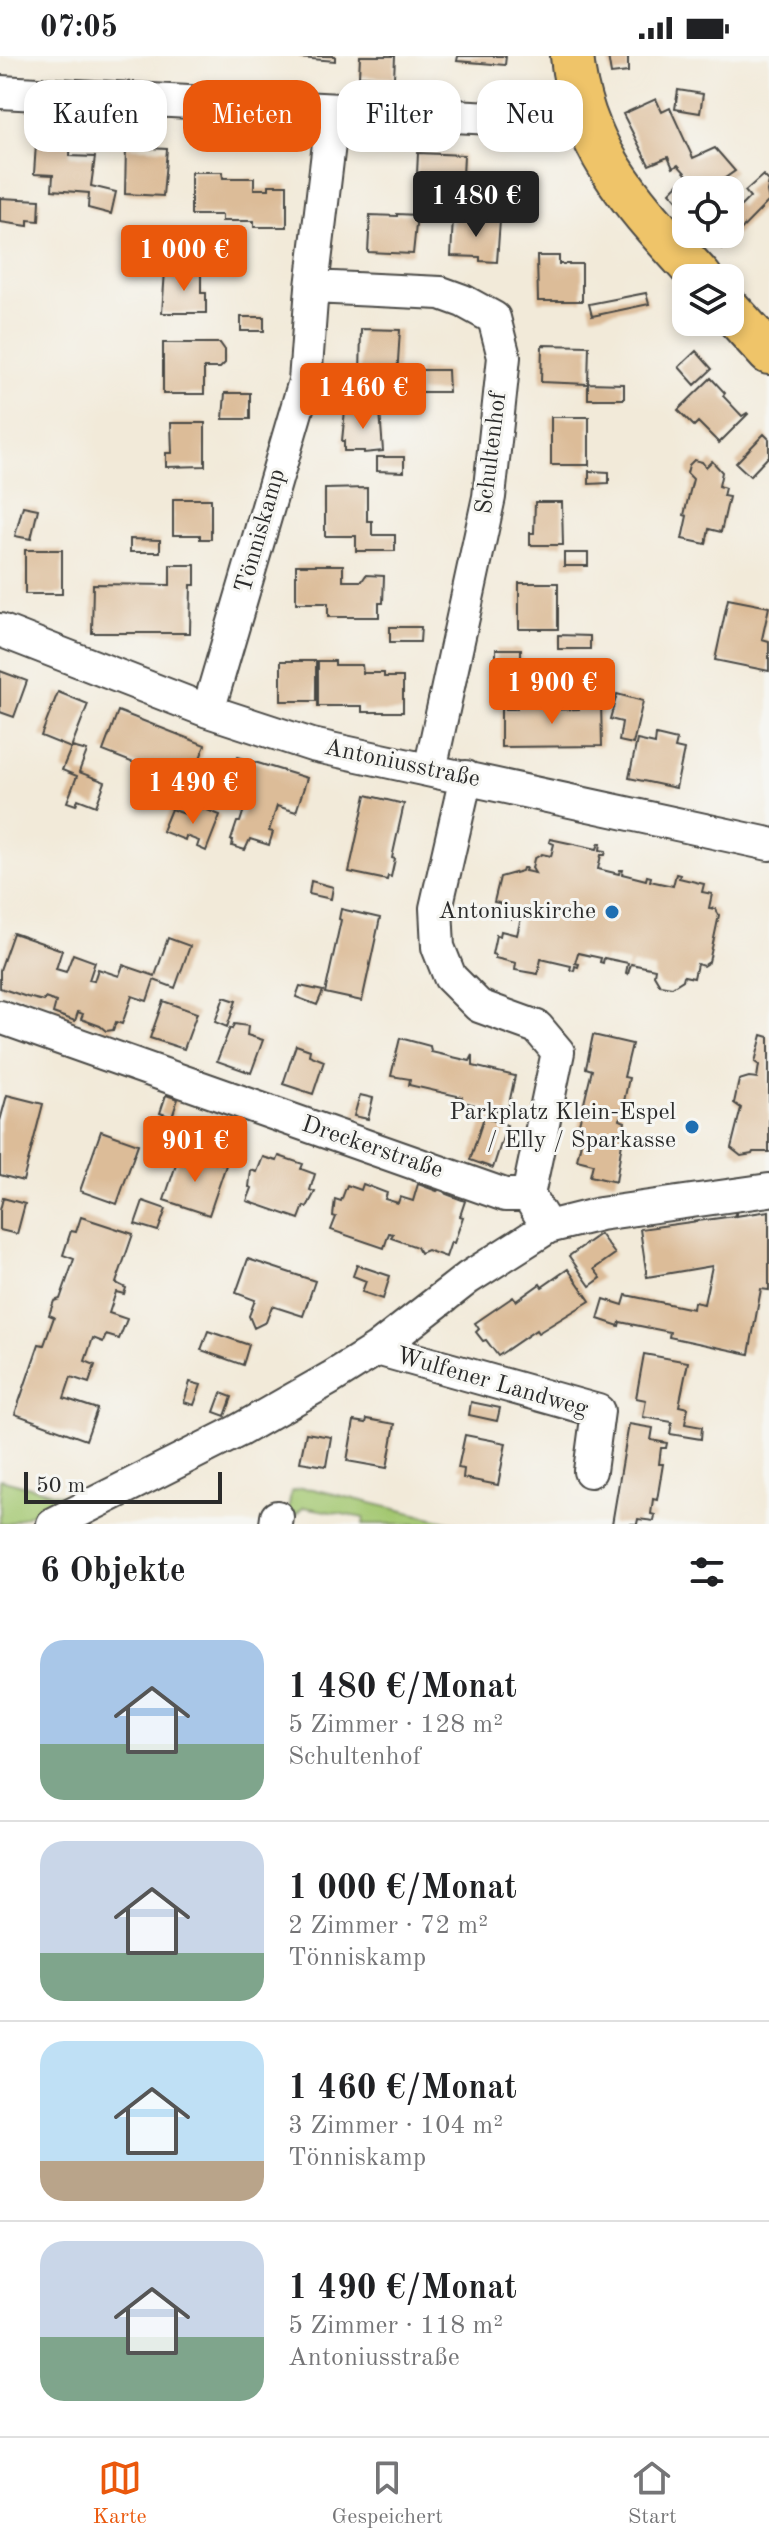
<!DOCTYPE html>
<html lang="de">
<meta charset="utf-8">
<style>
body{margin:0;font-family:"Old Standard TT",serif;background:#f2f2f2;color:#202124;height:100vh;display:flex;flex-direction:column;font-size:30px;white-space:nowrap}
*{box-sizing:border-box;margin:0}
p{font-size:26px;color:#757577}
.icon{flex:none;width:44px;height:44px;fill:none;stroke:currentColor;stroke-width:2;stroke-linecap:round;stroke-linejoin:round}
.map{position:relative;height:1468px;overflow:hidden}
.drawer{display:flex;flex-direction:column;background:#fff;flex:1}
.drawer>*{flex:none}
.guide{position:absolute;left:24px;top:24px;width:722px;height:72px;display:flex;gap:16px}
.tools{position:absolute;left:672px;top:120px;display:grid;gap:16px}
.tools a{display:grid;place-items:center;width:72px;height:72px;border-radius:16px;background:#fff;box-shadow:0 4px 12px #0003;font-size:40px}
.scale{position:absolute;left:24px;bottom:20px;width:198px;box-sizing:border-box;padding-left:8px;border:4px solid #2b2b2b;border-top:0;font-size:22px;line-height:28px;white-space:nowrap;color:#2b2b2b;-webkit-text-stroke:6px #f6f6f2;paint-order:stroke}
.price{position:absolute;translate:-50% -68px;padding:0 18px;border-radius:8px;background:#ea580c;color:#fff;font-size:26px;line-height:52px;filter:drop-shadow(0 2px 4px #0008)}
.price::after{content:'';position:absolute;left:50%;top:48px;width:24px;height:18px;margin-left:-12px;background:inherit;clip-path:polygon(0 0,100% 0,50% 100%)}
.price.current{background:#222;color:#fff}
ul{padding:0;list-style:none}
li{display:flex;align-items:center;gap:24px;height:200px;padding:0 40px}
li+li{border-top:2px solid #e0e0e0}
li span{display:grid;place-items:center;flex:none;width:224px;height:160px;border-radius:24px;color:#555}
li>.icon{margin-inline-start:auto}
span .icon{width:96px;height:96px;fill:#fffc;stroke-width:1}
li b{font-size:34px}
h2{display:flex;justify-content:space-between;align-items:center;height:96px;padding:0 40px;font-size:34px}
.tag{padding:0 28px;border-radius:24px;background:#fff;box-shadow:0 4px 12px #0003;font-size:28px;line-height:72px}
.tag.current{background:#ea580c;color:#fff}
.status{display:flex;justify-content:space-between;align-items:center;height:56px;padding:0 40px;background:#fff;direction:ltr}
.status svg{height:22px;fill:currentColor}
.dock{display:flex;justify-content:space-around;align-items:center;height:112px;border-top:2px solid #e0e0e0;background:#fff;font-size:22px;color:#757577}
.dock a{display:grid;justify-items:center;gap:4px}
.dock .current{color:#ea580c}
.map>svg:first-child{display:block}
.green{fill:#a3c770;stroke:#67794e;stroke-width:2}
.building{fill:#dcbc98}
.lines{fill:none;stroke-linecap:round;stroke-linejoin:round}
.minor-casing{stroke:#494845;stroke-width:36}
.major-casing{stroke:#494845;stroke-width:46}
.minor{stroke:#fff;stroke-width:32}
.major{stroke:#efc469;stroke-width:42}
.poi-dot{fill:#1f6fb2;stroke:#f6f6f2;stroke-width:3}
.labels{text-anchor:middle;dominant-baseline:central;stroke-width:6;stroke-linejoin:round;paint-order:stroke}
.street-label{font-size:24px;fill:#2b2b2b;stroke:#f6f6f2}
.poi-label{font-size:24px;fill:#2b2b2b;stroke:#f6f6f2;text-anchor:end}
</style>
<div class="status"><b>07:05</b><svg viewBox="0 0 49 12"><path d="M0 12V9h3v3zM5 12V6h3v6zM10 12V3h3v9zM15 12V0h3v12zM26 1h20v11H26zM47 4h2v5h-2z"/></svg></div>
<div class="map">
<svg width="769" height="1468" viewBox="0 0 769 1468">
<rect width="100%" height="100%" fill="#f6f6f2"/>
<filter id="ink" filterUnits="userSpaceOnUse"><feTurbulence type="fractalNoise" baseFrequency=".0125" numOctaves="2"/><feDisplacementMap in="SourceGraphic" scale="16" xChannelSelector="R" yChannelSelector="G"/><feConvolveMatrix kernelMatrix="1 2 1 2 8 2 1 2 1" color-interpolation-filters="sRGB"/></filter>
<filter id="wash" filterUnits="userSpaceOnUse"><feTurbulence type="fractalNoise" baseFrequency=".006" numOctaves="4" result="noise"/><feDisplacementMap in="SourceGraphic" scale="32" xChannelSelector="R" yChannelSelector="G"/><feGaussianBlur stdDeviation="1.8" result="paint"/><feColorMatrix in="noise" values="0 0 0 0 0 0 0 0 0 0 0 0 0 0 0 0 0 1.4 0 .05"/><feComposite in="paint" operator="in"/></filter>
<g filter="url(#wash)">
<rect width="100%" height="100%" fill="#f2ead9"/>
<path class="green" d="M0 1423 68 1441 8 1468H0Z
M301 1432 313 1433 458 1468H363L364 1462 304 1451 291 1463 287 1462 291 1436Z"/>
<g id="blocks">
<path class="building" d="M300 0H335V5L300 2Z
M360 0H395L394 22 359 20Z
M458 0H506L505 9 457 5Z
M608 0H628V16L611 18Z
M678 34 703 38 700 57 675 53Z
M656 43 662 56 670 52 693 102 715 92 735 115 718 127 724 134H686V154L670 136 687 119 678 109 673 112 668 101 649 109 623 58Z
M37 73 71 74 70 100 95 101 91 130 116 136 111 158 88 152 89 137 52 134 53 119 34 118Z
M126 91 167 93 163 140 125 138Z
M418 97 464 99 463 121 417 118Z
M191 116H222L223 122H254V133H269V129H287V171H254V165H222V159H191Z
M763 119 769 125 767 135 769 145 722 193 708 178H730V140L740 151 750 141 745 135Z
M0 142 40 144 39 165 28 164V170L0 166Z
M397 158 417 159 413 198 368 196 370 159 397 160Z
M453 162 500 164 497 206 480 205V201L451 200Z
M537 200H559V208H582V245H538Z
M165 215H201V237H206V257H162Z
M646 237 649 248 592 260 589 248Z
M241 261H264V275H241Z
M361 273 400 274 397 321 360 320Z
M163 287H220L225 294V307L220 312H204V338H163Z
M542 289 589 290 588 327 624 328V343H588V328L541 326Z
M696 295 712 313 695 329 679 311Z
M419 314H448L449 336H419Z
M711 322 725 337 723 340 742 360 747 357 748 358 719 387 698 366 694 370 678 354Z
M225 337H250V363H223Z
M345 354 380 355 383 395 364 397V395H344V385H342Z
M551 361H589V409H551Z
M171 367H205V410L166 411V397H172Z
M764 378 769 383V400L750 420 736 407Z
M377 401H404V416L377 415Z
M694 404 702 406 706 411 712 405 722 416 719 430 725 432 723 440 729 441 721 476 709 473 706 488 682 483 687 460 684 459 693 423 687 417 689 409Z
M589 415 609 416V427L589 428Z
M367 432V465H372V479H395V495H356V480H325V433Z
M173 443H211V483H200V479H173Z
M535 446H562L563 489H530V477H534Z
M23 450 38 453 31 483 15 480Z
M130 483 160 484V496H130Z
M25 494H62V538H25Z
M564 497H588V510H564Z
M170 509H195V529H191L190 577H92L93 528 170 529Z
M296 509H343V525H362L366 519 384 520 383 547H379V561H328V547H296Z
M519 527H558V573H519Z
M728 543 769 551 762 583 769 585V615L715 604Z
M390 571H421L420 586H390Z
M558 579 590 580V593H558Z
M496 593H521V631L496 630Z
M281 605H316V645H281Z
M318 605H335V609H362L363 617H384V621H403V656H362V650H318Z
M0 615 27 625 14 661 0 656Z
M58 636 88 648 72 689V691L87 695 79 716 105 726 96 750 78 743 76 749 67 746 77 720 62 714 71 692 41 680Z
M617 638 643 645 633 688 619 685 622 666 610 663Z
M579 646H601L602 690 501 691V653H517V647H543V654L579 653Z
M118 655 205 689 190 729 103 695Z
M656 679 677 684 675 692 684 694 676 732 629 722 637 684 655 688Z
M238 701 307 722 296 756 277 750 269 775 273 776 269 789 250 783 245 794 232 790 233 784H231L237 766H240L248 741 227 734Z
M366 739 404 748 392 802 395 803 391 821 388 820 387 824 349 816Z
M197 750 220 759 206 795 197 791 199 785 186 780 185 784 162 775 171 753 193 761Z
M550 783 597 793 599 787H601L600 794 606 795 605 799H601L598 813 619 818 620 814H623L622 818 646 824 647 820 651 821 650 825 673 830 676 818 680 819 679 822 704 828 702 836 712 838 709 852 715 853 719 859 709 906 703 910 697 908 694 922 684 920 683 924 672 931 660 929 654 919 655 913 631 908 628 918 626 917 628 907 604 902 603 907 600 906 601 902 578 897 575 907 579 908 578 911 575 910 574 915 570 914 571 910 541 903 538 918 515 914 516 907 495 902V899L492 898 496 879 500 880 501 875 517 879 521 862 512 863V860L499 847 494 846 500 821 522 815 523 812H526L525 815 535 817 532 812 534 803 542 798 551 800 554 788 549 786Z
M311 825 333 831 331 843 309 838Z
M341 853 380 862 362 945 325 937 341 864 339 863Z
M13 877 62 894 56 913 66 916 73 898 95 906 89 924 94 925 98 913 119 920 123 909 155 920 168 882 190 890 175 932 154 924 147 945 132 940 122 968 116 966 113 974 106 975 100 970 81 963 83 958 78 956 75 965 53 957 56 946 45 942 44 945 27 941 0 932V914Z
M300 930 323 935 317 949 296 941Z
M224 941 236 945 227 971 215 966Z
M163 945 197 957 184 993 150 982Z
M234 968 248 970 247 979 263 984 251 1017 217 1005 230 972 232 973Z
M593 979 632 988 624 1021 629 1022 620 1064 625 1066 616 1126 590 1120 593 1108 577 1104 584 1073 578 1072 592 1014 586 1012Z
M762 979 769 981V1096H753L752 1098 741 1100 731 1092 741 1052 734 1047 739 1024 749 1021 757 1022 759 1009 755 1006Z
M400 982 430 990 431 996 470 1005 473 999V1010L515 1020 506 1062 503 1061 504 1056 463 1046 462 1041 409 1029 410 1023 391 1020Z
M296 989 310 994 309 999 324 1005 313 1038 283 1028Z
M7 1039 43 1048 23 1125 0 1119V1065Z
M166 1039 178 1043 172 1061 160 1057Z
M360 1039 373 1042 368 1063 354 1060Z
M484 1061 507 1069 493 1112 470 1104Z
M101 1075 138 1088 117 1148 80 1135Z
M180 1097 206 1106 207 1103 226 1109 209 1159 164 1144Z
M279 1100 303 1108 301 1113 315 1118 310 1134 315 1136 307 1151 304 1150 299 1163 247 1145 252 1132 249 1131 251 1114 257 1116 263 1101 277 1105Z
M363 1128 387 1137 385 1143 398 1147 400 1141 413 1145 418 1128 437 1135 441 1132 446 1138 465 1145 460 1160 463 1161 454 1187 451 1186 446 1201 427 1194 420 1197 417 1191 391 1182 393 1178 389 1177 384 1192 331 1174 336 1161 333 1160 335 1143 341 1145 347 1129 361 1134Z
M3 1142 25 1148 17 1178 0 1174V1154Z
M143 1145 166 1153 158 1175 135 1168Z
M769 1155V1234L761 1233 749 1298 669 1281 670 1276 620 1266 619 1270 598 1263 604 1243 623 1249 626 1239 693 1253 694 1246 704 1248 712 1210 647 1221 640 1173 734 1160 736 1156V1160Z
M81 1161 133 1178 116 1227 126 1232 124 1238 116 1236 109 1257 127 1263 119 1283 106 1279 103 1286 93 1282 85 1305 95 1309 89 1327 71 1321 64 1342 97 1353 86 1384 15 1358 39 1288 44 1289 54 1261 49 1259 54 1245 60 1243 71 1212 74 1203 63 1199 71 1175 76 1176Z
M600 1178 615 1198 594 1213 601 1222 590 1230 569 1200Z
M248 1203 315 1225 303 1260 272 1250 266 1266 254 1272 249 1260 255 1244 236 1237Z
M357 1209 390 1220 383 1243 362 1236 366 1225 353 1220Z
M568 1213 590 1245 538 1277 536 1274 498 1300 486 1284 483 1285 476 1276 479 1273 475 1267 513 1241 516 1245 540 1228 542 1231Z
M208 1275 249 1289 243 1309 201 1294Z
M644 1298 688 1306 679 1350 688 1352 685 1368 702 1371 701 1383 670 1378 672 1366 643 1361 646 1344 636 1342Z
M190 1326 201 1329 194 1349 184 1346Z
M221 1337 232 1341 225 1360 214 1356Z
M471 1346 500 1352 497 1365 469 1359Z
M367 1363 395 1368 387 1412 347 1405 354 1365 366 1367Z
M629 1368 653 1372 651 1384 667 1387 666 1392H661L659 1408H663L657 1444 653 1443 651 1458 655 1459 654 1465 638 1463 637 1468H612Z
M306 1377 331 1381 326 1410 300 1406Z
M465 1379 506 1387 498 1429 463 1422 464 1413 458 1412Z"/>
</g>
</g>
<g filter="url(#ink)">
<use href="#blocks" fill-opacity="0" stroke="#494845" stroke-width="2"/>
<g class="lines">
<defs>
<path id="minor" d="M0 36 511 63 582 56
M312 231 441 237 463 245 494 262 504 301 489 441 430 714
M0 574 208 655 312 689 769 788
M208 655 305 325 312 231 333 54
M466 721 436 852 438 891 450 921 479 950 537 971 558 996 528 1139
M0 961 505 1139H528L548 1171
M377 1293 598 1355 590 1415
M53 1468 238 1375 331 1322 377 1293 468 1222 548 1171 600 1158 769 1134
M276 1468 277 1461"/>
<path id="major" d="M572 0C581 97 639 153 701 222
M730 254 769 297"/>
</defs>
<use href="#minor" class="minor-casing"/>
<use href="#major" class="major-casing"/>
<use href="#minor" class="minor"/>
<use href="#major" class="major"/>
</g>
</g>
<g class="poi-dot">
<circle cx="612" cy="856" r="8"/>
<circle cx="692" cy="1071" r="8"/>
</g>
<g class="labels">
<g class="street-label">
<text transform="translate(492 397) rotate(-83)">Schultenhof</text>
<text transform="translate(261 475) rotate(-74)">Tönniskamp</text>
<text transform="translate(402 708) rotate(12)">Antoniusstraße</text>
<text transform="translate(372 1092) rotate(19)">Dreckerstraße</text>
<text transform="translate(492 1327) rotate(16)">Wulfener Landweg</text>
</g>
<g class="poi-label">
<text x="596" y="856">Antoniuskirche</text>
<text x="676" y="1057">Parkplatz Klein-Espel<tspan x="676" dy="28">/ Elly / Sparkasse</tspan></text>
</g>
</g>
</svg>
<div class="tools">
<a><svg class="icon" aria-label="locate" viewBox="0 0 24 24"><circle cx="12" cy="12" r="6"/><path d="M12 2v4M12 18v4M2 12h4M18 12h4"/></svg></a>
<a><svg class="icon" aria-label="layers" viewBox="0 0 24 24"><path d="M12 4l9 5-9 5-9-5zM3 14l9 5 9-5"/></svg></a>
</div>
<div class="scale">50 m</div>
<b class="price current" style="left:476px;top:183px">1 480 €</b>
<b class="price" style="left:184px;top:237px">1 000 €</b>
<b class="price" style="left:363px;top:375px">1 460 €</b>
<b class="price" style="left:552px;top:670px">1 900 €</b>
<b class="price" style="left:193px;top:770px">1 490 €</b>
<b class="price" style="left:195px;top:1128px">901 €</b>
<div class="guide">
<a class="tag">Kaufen</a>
<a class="tag current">Mieten</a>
<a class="tag">Filter</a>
<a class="tag">Neu</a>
</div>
</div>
<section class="drawer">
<h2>6 Objekte<svg class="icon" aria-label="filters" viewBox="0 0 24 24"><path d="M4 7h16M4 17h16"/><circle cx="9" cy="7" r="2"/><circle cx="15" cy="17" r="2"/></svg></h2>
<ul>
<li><span style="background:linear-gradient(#a9c7e8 65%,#7fa58c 0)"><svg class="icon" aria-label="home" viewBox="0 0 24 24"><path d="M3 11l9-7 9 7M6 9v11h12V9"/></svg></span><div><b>1 480 €/Monat</b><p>5 Zimmer · 128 m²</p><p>Schultenhof</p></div></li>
<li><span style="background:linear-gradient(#c9d6e8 70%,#7fa58c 0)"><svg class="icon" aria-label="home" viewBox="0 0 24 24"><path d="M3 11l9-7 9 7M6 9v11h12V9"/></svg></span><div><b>1 000 €/Monat</b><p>2 Zimmer · 72 m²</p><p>Tönniskamp</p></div></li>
<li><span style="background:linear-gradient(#bfe0f5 75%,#b9a48a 0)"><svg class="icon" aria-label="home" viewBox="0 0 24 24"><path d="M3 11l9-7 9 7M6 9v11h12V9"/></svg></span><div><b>1 460 €/Monat</b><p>3 Zimmer · 104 m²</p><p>Tönniskamp</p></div></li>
<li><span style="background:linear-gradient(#c9d6e8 60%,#7fa58c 0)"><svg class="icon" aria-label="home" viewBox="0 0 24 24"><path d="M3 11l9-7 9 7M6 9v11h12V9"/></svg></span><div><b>1 490 €/Monat</b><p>5 Zimmer · 118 m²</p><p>Antoniusstraße</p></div></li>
</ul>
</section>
<nav class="dock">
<a class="current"><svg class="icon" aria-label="map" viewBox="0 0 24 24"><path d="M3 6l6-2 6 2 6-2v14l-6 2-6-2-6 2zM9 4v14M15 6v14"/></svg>Karte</a>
<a><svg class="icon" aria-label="saved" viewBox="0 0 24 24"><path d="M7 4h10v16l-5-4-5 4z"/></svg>Gespeichert</a>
<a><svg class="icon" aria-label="home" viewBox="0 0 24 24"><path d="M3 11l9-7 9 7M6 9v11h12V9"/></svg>Start</a>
</nav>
